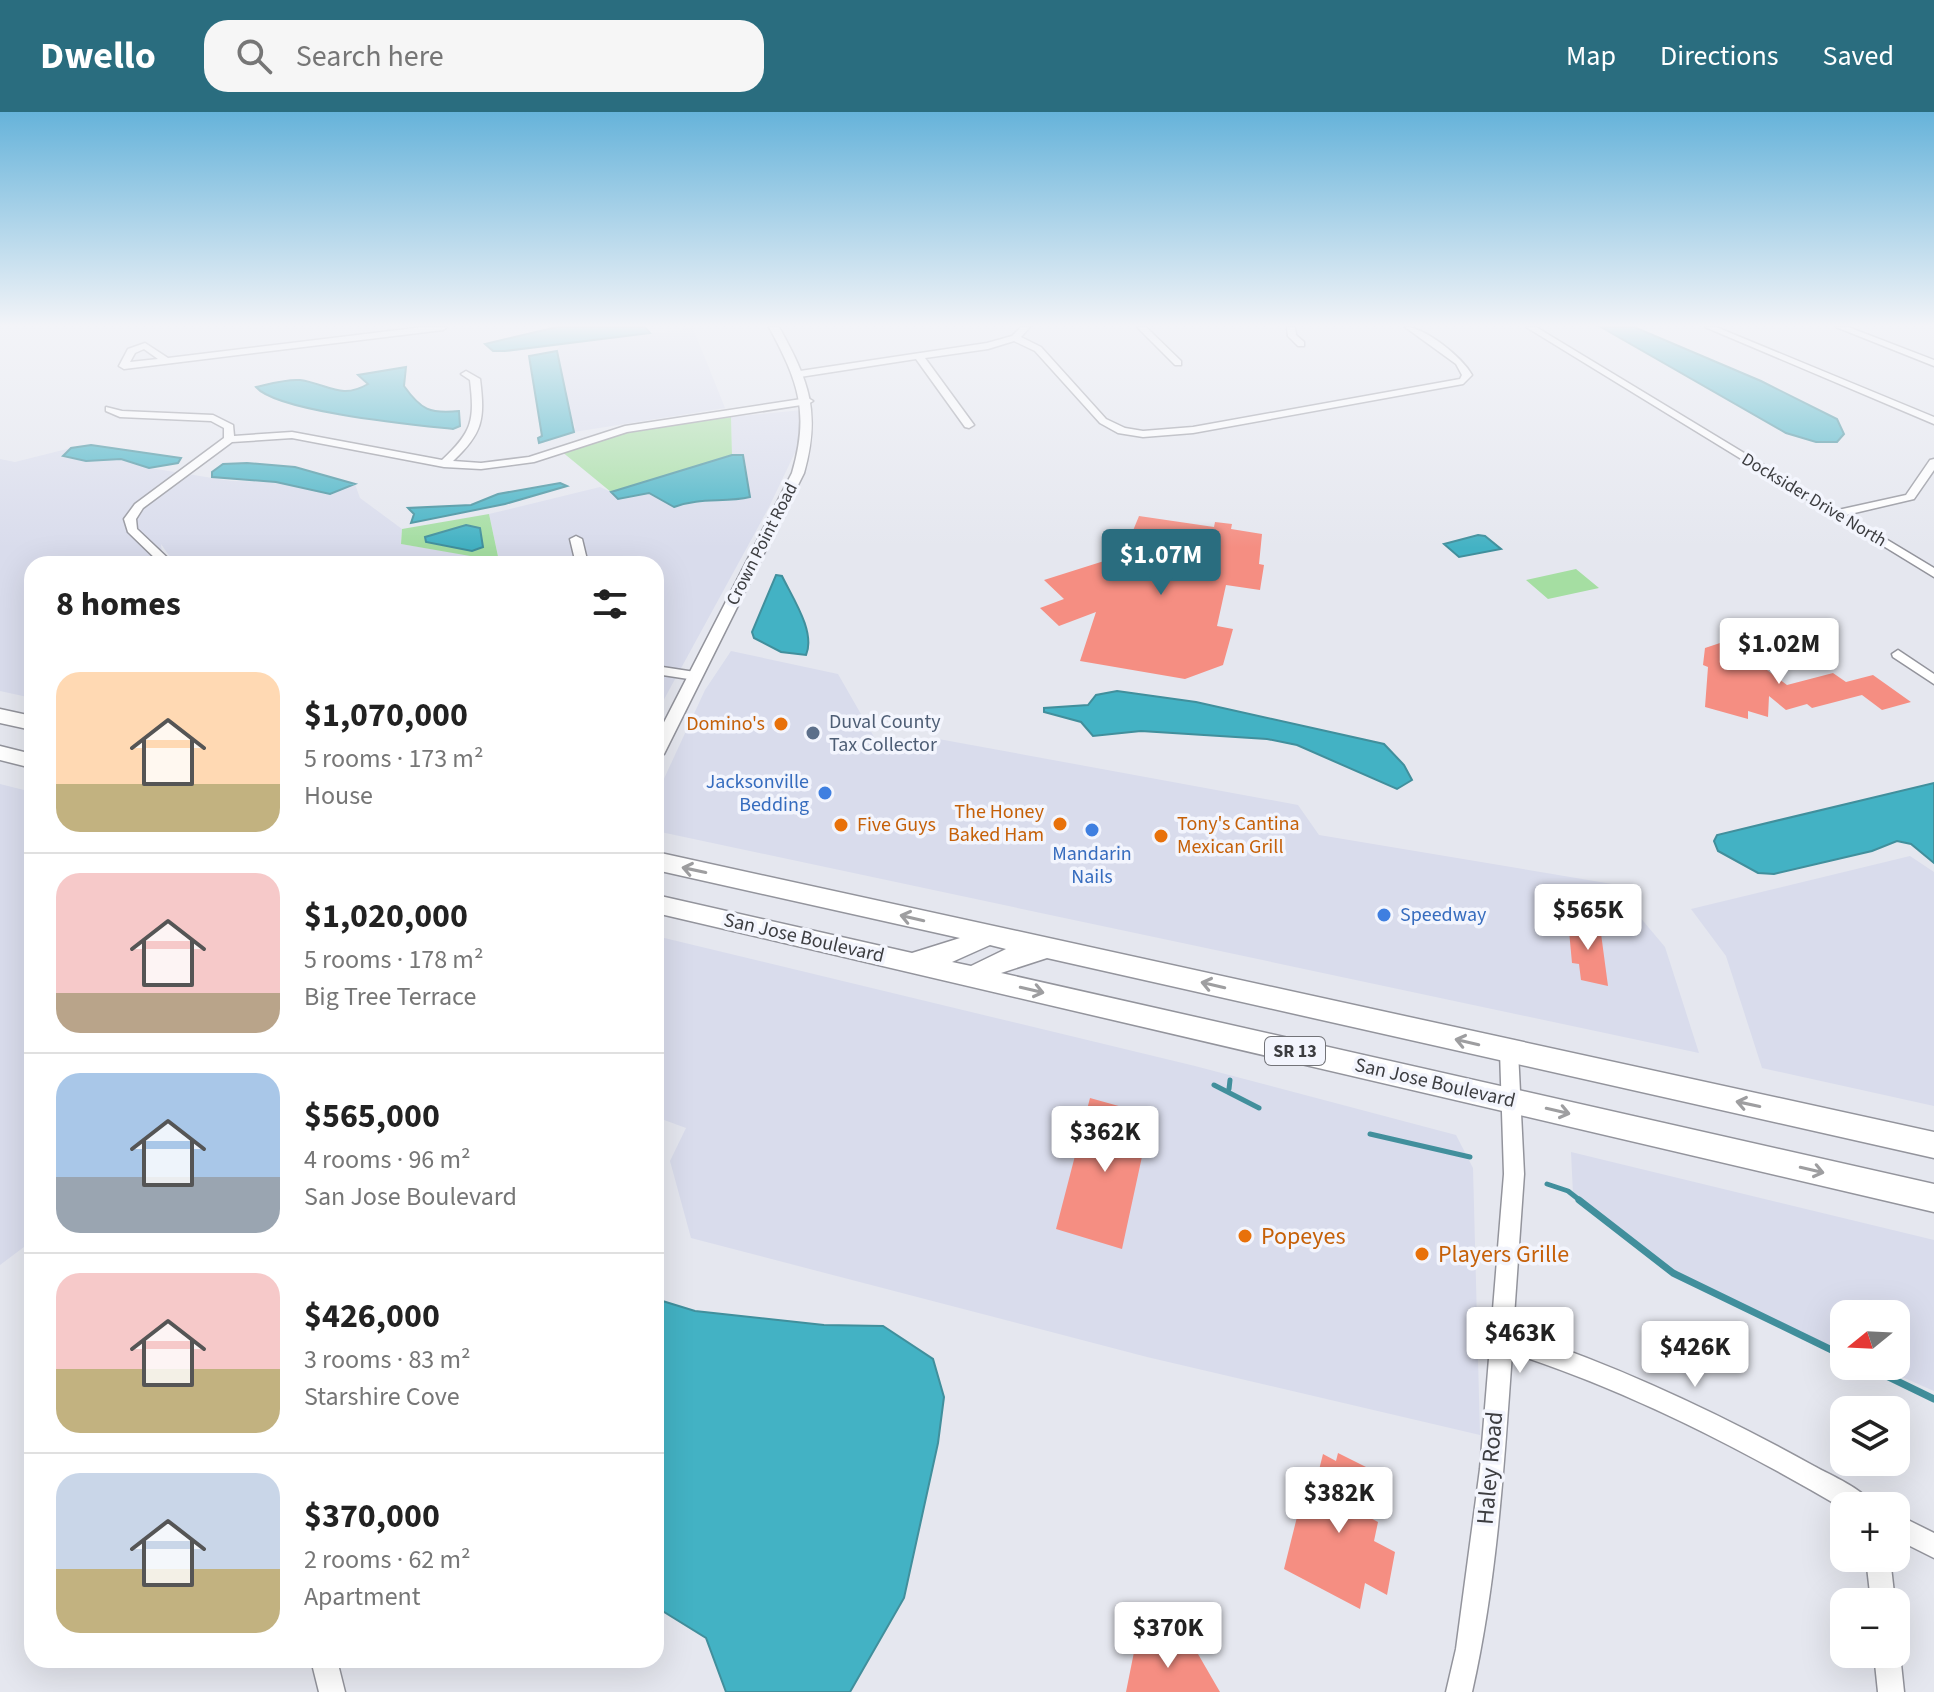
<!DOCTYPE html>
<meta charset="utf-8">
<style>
body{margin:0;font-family:"Source Sans 3",sans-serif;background:#f6f6f6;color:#222;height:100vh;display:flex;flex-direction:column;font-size:30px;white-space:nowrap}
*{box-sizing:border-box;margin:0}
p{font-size:26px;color:#767676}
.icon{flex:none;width:44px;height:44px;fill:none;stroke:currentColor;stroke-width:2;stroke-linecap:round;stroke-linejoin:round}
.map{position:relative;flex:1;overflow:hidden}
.panel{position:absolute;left:24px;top:444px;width:640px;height:1112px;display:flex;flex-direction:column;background:#fff;border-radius:24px;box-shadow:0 8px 32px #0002}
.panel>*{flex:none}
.needle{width:52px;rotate:252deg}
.controls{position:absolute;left:1830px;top:1188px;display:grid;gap:16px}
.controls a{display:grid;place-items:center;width:80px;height:80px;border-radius:16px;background:#fff;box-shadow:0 8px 32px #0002;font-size:40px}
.price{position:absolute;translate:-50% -68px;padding:0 18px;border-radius:8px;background:#fff;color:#222;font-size:26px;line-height:52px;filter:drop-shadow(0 2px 4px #0008)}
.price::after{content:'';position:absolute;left:50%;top:48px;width:24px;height:18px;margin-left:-12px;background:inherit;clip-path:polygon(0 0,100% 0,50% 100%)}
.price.selected{background:#2a6d7f;color:#fff}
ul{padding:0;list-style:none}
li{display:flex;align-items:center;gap:24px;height:200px;padding:0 32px}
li+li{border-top:2px solid #e0e0e0}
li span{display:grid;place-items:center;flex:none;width:224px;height:160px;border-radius:24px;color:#555}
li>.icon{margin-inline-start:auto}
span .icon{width:96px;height:96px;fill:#fffc;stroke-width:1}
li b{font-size:34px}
h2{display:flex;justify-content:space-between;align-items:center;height:96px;padding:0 32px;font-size:34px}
header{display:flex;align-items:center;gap:48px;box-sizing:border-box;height:112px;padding:0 40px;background:#2a6d7f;color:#fff}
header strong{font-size:38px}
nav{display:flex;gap:44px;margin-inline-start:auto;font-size:28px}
.search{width:560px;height:72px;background:#f6f6f6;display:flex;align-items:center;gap:20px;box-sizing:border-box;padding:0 28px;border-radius:24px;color:#767676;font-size:30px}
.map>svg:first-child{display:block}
.built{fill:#d9dcec}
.green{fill:#a5dea2}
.water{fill:#43b2c4;stroke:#418f9c;stroke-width:2}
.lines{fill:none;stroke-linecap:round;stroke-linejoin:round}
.stream-far1{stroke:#418f9c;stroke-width:5}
.stream{stroke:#418f9c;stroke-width:7}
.building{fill:#f58e82}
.minor-casing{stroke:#93949c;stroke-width:3}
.tertiary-casing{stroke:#93949c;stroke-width:3}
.primary-casing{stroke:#93949c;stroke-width:3}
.minor{fill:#fff;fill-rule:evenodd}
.tertiary{fill:#fff;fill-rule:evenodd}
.primary{fill:#fff;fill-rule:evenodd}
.oneway{stroke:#9e9ea0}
.food-dot{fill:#e8710a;stroke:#f3f5fd;stroke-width:3}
.service-dot{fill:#5c6f8a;stroke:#f3f5fd;stroke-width:3}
.shop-dot{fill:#3f7fe0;stroke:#f3f5fd;stroke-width:3}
.labels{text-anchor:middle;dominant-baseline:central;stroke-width:7;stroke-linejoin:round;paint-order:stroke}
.far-street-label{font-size:18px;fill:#3c3d40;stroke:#f3f5fd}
.shield{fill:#f3f5fd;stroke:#737479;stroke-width:2}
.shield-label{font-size:18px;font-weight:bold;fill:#3c3d40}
.service-label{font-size:20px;fill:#4e5e75;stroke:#f3f5fd;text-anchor:start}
.food-label{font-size:20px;fill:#c56008;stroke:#f3f5fd;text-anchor:end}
.shop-label{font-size:20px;fill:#366cbe;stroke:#f3f5fd;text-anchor:end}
.street-label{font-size:20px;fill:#3c3d40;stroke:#f3f5fd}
.near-food-label{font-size:24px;fill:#c56008;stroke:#f3f5fd;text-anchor:start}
.near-street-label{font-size:24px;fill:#3c3d40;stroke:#f3f5fd}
</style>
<header>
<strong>Dwello</strong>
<div class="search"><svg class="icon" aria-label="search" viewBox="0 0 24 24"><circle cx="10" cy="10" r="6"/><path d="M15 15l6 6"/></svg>Search here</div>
<nav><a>Map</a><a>Directions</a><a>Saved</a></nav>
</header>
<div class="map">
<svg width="1934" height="1580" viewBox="0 0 1934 1580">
<rect width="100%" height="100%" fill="#e5e7ef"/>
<path class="built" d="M693 216 725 296 574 320 575 314 567 299V278L561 268 557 239 560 233Z
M802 298 800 330 769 395 656 602V452H175L161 432 163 452H32V586L0 579V347L15 350 71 336 63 345 86 349 121 347 150 356 231 369 276 370 330 382 355 372 360 386 402 417 401 432 499 448 489 402 600 375 611 380 732 343 731 305Z
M731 539 838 562 881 637 933 626 1298 693 1319 723 1612 772 1665 835 1699 941 656 719V684L705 578Z
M0 672 32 680V1129L0 1153Z
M1910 744 1934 760V994L1762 956 1726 844 1691 797Z
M656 824 1195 954 1456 1023 1473 1056 1480 1323 1147 1245 691 1126 670 1049 686 1016 656 1005Z
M1571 1040 1934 1128V1279L1877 1254H1896V1202H1844V1240L1674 1166 1573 1082Z"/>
<path class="green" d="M731 305 732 343 611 380 561 339C617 319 673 313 731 305Z
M489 402 499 449 401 432 402 417Z
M1576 457 1599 476 1548 487 1526 468Z"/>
<path class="water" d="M557 215H645L650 221 505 239H493L485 232Z
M1601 215H1634L1761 269 1837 307 1844 322 1837 330H1816L1786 321Z
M557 239 574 320 539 331 538 326 542 324 529 244Z
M406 255 404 274C421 298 430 302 459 299L460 314 453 317C416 313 277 300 256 275 269 272 286 267 300 268 328 272 341 288 368 272L358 263Z
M91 333 181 346 178 351 149 356 121 347 86 349 63 344 71 336Z
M732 343H743L750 385C724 391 700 385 674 395L649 381 618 387 611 380Z
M247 351 295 355 355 372 330 382 276 370 212 365V360L223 352Z
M560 371 567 374 505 392 411 411 414 402 408 396 471 393 498 382Z
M466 413 480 416 483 435 472 439 426 430 425 425Z
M1478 423 1485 424 1501 437 1459 445 1444 432Z
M776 463 782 464C792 485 816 520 806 543L781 540 754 526 752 520Z
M1117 579 1196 590 1384 632 1404 653 1412 668 1397 677 1297 633 1267 627 1141 619 1093 624 1081 610 1044 600V596L1088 593 1096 583Z
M1934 671V751L1911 732 1897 729 1872 739 1774 762 1758 761 1718 739 1714 729 1717 723Z
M656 1187 695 1199 824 1213 883 1214 933 1247 944 1285 938 1331 904 1486 850 1580H726L706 1526 656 1495Z"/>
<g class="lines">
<path class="stream-far1" d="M1214 973 1259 996
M1229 977 1230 968
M1370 1022 1470 1045
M1547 1072 1568 1079 1582 1090"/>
<path class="stream" d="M1579 1088 1673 1161 1844 1244
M1866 1254 1934 1287"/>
</g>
<path class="building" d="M1139 404 1214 415 1215 410 1232 412 1231 417 1262 422 1259 452 1264 453 1260 478 1226 473 1217 514 1233 517 1223 553 1185 567 1080 549 1096 500 1059 514 1040 496 1064 487 1044 468 1123 443Z
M1720 531 1756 541 1755 549 1787 573 1833 561 1846 570 1873 563 1911 590 1882 598 1862 583 1812 596 1807 592 1786 598 1769 584 1768 605 1748 599V607L1705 595 1708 555 1703 553 1705 536Z
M1568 808 1600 814 1608 874 1581 868 1579 852 1572 851Z
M1090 986 1151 1003 1122 1137 1056 1117Z
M1338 1341 1372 1358 1363 1402 1378 1410 1374 1429 1395 1440 1387 1483 1365 1471 1360 1497 1284 1457 1305 1373 1314 1378 1323 1342 1336 1349Z
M1156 1525 1198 1542 1220 1580H1126L1135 1535Z"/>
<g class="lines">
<defs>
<path id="minor" d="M423 215H447L443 218 124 257 119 254 128 237 145 231 168 246ZM144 237 158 247 130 250 135 241Z
M1021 215H1030L1021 225 1041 235 1106 307 1125 316 1143 319 1193 315 1460 267 1462 263 1456 252 1405 215C1425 215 1462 245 1472 263L1463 272 1193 321 1143 325 1118 321 1100 311 1035 239 1014 229 988 237 925 246 974 313 969 316 965 315 916 247 800 265 795 262 800 259 987 231 1012 224Z
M1137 215H1146L1181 249V253H1175Z
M1287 215H1295L1296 223 1304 230V234H1298L1288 224Z
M1526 215H1536L1838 398 1906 383 1930 348 1934 347V358L1914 387 1846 403 1934 456V465Z
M1705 215H1716L1934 305V312Z
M1836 215H1848L1934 248V254Z
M466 259 480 267C485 307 483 321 453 349L481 351 529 345 625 314 808 286 813 289 808 292 627 320 534 350 481 357 444 355 292 326 232 330 143 396 136 407 137 417 174 452H161L128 420 124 407 135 392 224 326V316L211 309 120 305 106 299V295L122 299 213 303 233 313 234 324 292 320 442 348C472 320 475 309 470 268L461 262Z
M576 424 582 427 588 452H576L570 427Z
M1898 538 1934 562V572L1893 545 1892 542Z
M656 554 695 560 702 564 695 568 656 562Z
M1509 931 1515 934 1518 939 1524 1062 1513 1219C1618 1254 1717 1300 1814 1354 1830 1363 1866 1378 1873 1394H1844V1397C1738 1335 1629 1279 1512 1241 1504 1354 1497 1469 1472 1580H1446L1456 1537 1480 1357 1504 1062 1500 939 1503 934Z
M1896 1402 1934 1421V1446L1896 1427Z
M1866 1446H1890L1895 1490H1871Z
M1896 1533 1900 1542 1904 1580H1878L1874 1542H1896Z
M311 1548H337L345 1580H319Z"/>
<path id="tertiary" d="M769 215H779C809 269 821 300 804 361L664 642 656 647V626L792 361C810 300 798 269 769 215Z"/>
<path id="primary" d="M0 597 32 604V618L0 611Z
M0 634 32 642V656L0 648Z
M656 740 1934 1020V1046L1047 846 1001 861 1934 1072V1100L656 801V783L912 841 960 826 656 758ZM990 833 1006 837 971 854 952 850Z"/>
</defs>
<use href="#minor" class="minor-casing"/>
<use href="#tertiary" class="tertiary-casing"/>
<use href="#primary" class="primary-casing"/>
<use href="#minor" class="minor"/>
<use href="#tertiary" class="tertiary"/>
<use href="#primary" class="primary"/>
</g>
<defs><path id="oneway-shaft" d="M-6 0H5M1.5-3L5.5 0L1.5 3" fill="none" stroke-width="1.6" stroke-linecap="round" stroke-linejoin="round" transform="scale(2)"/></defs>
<g class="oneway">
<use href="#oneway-shaft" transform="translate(694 758) rotate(-168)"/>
<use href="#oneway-shaft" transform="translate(912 806) rotate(-167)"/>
<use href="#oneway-shaft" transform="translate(1213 873) rotate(-167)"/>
<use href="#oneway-shaft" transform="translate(1032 878) rotate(13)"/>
<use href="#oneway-shaft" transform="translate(1467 930) rotate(-167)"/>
<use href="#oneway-shaft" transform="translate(1748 992) rotate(-168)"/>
<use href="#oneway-shaft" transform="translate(1558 999) rotate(13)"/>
<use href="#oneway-shaft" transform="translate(1812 1058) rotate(13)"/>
</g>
<linearGradient id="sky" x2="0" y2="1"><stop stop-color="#66b3da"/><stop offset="0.49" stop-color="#f3f4f8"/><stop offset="1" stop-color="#f3f4f8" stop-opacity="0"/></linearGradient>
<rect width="1934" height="436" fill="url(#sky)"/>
<g class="food-dot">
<circle cx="781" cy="612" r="8"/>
<circle cx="1060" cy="712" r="8"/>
<circle cx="841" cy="713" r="8"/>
<circle cx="1161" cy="724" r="8"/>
<circle cx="1245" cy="1124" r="8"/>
<circle cx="1422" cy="1142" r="8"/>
</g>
<circle class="service-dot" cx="813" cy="621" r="8"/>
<g class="shop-dot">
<circle cx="825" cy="681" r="8"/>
<circle cx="1092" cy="718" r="8"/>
<circle cx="1384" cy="803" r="8"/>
</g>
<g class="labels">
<g class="far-street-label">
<text transform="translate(1814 388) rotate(31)">Docksider Drive North</text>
<text transform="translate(762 432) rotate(-63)">Crown Point Road</text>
</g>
<rect class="shield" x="1265" y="925" width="60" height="28" rx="6"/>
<g class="shield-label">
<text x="1295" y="939">SR 13</text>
</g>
<g class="service-label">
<text x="829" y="610">Duval County<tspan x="829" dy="23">Tax Collector</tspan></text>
</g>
<g class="food-label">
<text x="765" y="612">Domino's</text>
<text x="1044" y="700">The Honey<tspan x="1044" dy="23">Baked Ham</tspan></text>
<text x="1177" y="712" text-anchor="start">Tony's Cantina<tspan x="1177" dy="23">Mexican Grill</tspan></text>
<text x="857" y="713" text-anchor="start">Five Guys</text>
</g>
<g class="shop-label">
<text x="809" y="670">Jacksonville<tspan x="809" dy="23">Bedding</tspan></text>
<text x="1092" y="742" text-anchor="middle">Mandarin<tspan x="1092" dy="23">Nails</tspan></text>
<text x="1400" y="803" text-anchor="start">Speedway</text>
</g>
<g class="street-label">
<text transform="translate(804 826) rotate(13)">San Jose Boulevard</text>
<text transform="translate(1435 971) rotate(13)">San Jose Boulevard</text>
</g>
<g class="near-food-label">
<text x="1261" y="1124">Popeyes</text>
<text x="1438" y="1142">Players Grille</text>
</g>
<g class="near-street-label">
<text transform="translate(1490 1356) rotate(-85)">Haley Road</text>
</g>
</g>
</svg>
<div class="controls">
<a><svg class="needle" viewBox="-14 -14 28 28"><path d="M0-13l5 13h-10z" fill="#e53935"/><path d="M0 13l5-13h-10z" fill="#767676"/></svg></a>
<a><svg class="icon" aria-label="layers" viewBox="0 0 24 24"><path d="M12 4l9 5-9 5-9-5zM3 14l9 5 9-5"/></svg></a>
<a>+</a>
<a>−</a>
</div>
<b class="price selected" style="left:1161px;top:485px">$1.07M</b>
<b class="price" style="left:1779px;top:574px">$1.02M</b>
<b class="price" style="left:1588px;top:840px">$565K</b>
<b class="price" style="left:1105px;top:1062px">$362K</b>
<b class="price" style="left:1520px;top:1263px">$463K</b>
<b class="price" style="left:1695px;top:1277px">$426K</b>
<b class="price" style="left:1339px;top:1423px">$382K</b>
<b class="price" style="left:1168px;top:1558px">$370K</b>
<section class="panel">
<h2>8 homes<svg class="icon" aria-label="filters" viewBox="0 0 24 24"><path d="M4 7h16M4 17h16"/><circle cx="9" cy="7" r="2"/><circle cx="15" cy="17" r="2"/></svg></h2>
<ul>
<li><span style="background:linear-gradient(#ffd9b3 70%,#c2b280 0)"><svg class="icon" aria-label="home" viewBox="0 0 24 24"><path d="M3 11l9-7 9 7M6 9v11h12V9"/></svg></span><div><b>$1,070,000</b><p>5 rooms · 173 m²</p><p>House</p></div></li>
<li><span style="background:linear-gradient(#f6c9c9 75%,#b9a48a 0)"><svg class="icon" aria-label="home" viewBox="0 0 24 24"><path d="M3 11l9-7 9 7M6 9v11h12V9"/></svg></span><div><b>$1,020,000</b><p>5 rooms · 178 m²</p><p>Big Tree Terrace</p></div></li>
<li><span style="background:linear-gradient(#a9c7e8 65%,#9aa5b1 0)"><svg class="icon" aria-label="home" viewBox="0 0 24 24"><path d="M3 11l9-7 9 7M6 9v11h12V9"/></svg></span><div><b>$565,000</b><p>4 rooms · 96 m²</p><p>San Jose Boulevard</p></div></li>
<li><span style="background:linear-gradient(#f6c9c9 60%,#c2b280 0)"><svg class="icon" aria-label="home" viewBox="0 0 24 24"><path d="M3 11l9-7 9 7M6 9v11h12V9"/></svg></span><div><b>$426,000</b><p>3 rooms · 83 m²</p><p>Starshire Cove</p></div></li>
<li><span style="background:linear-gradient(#c9d6e8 60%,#c2b280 0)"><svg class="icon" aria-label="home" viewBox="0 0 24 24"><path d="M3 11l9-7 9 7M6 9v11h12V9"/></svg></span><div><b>$370,000</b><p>2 rooms · 62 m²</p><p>Apartment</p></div></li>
</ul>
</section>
</div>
